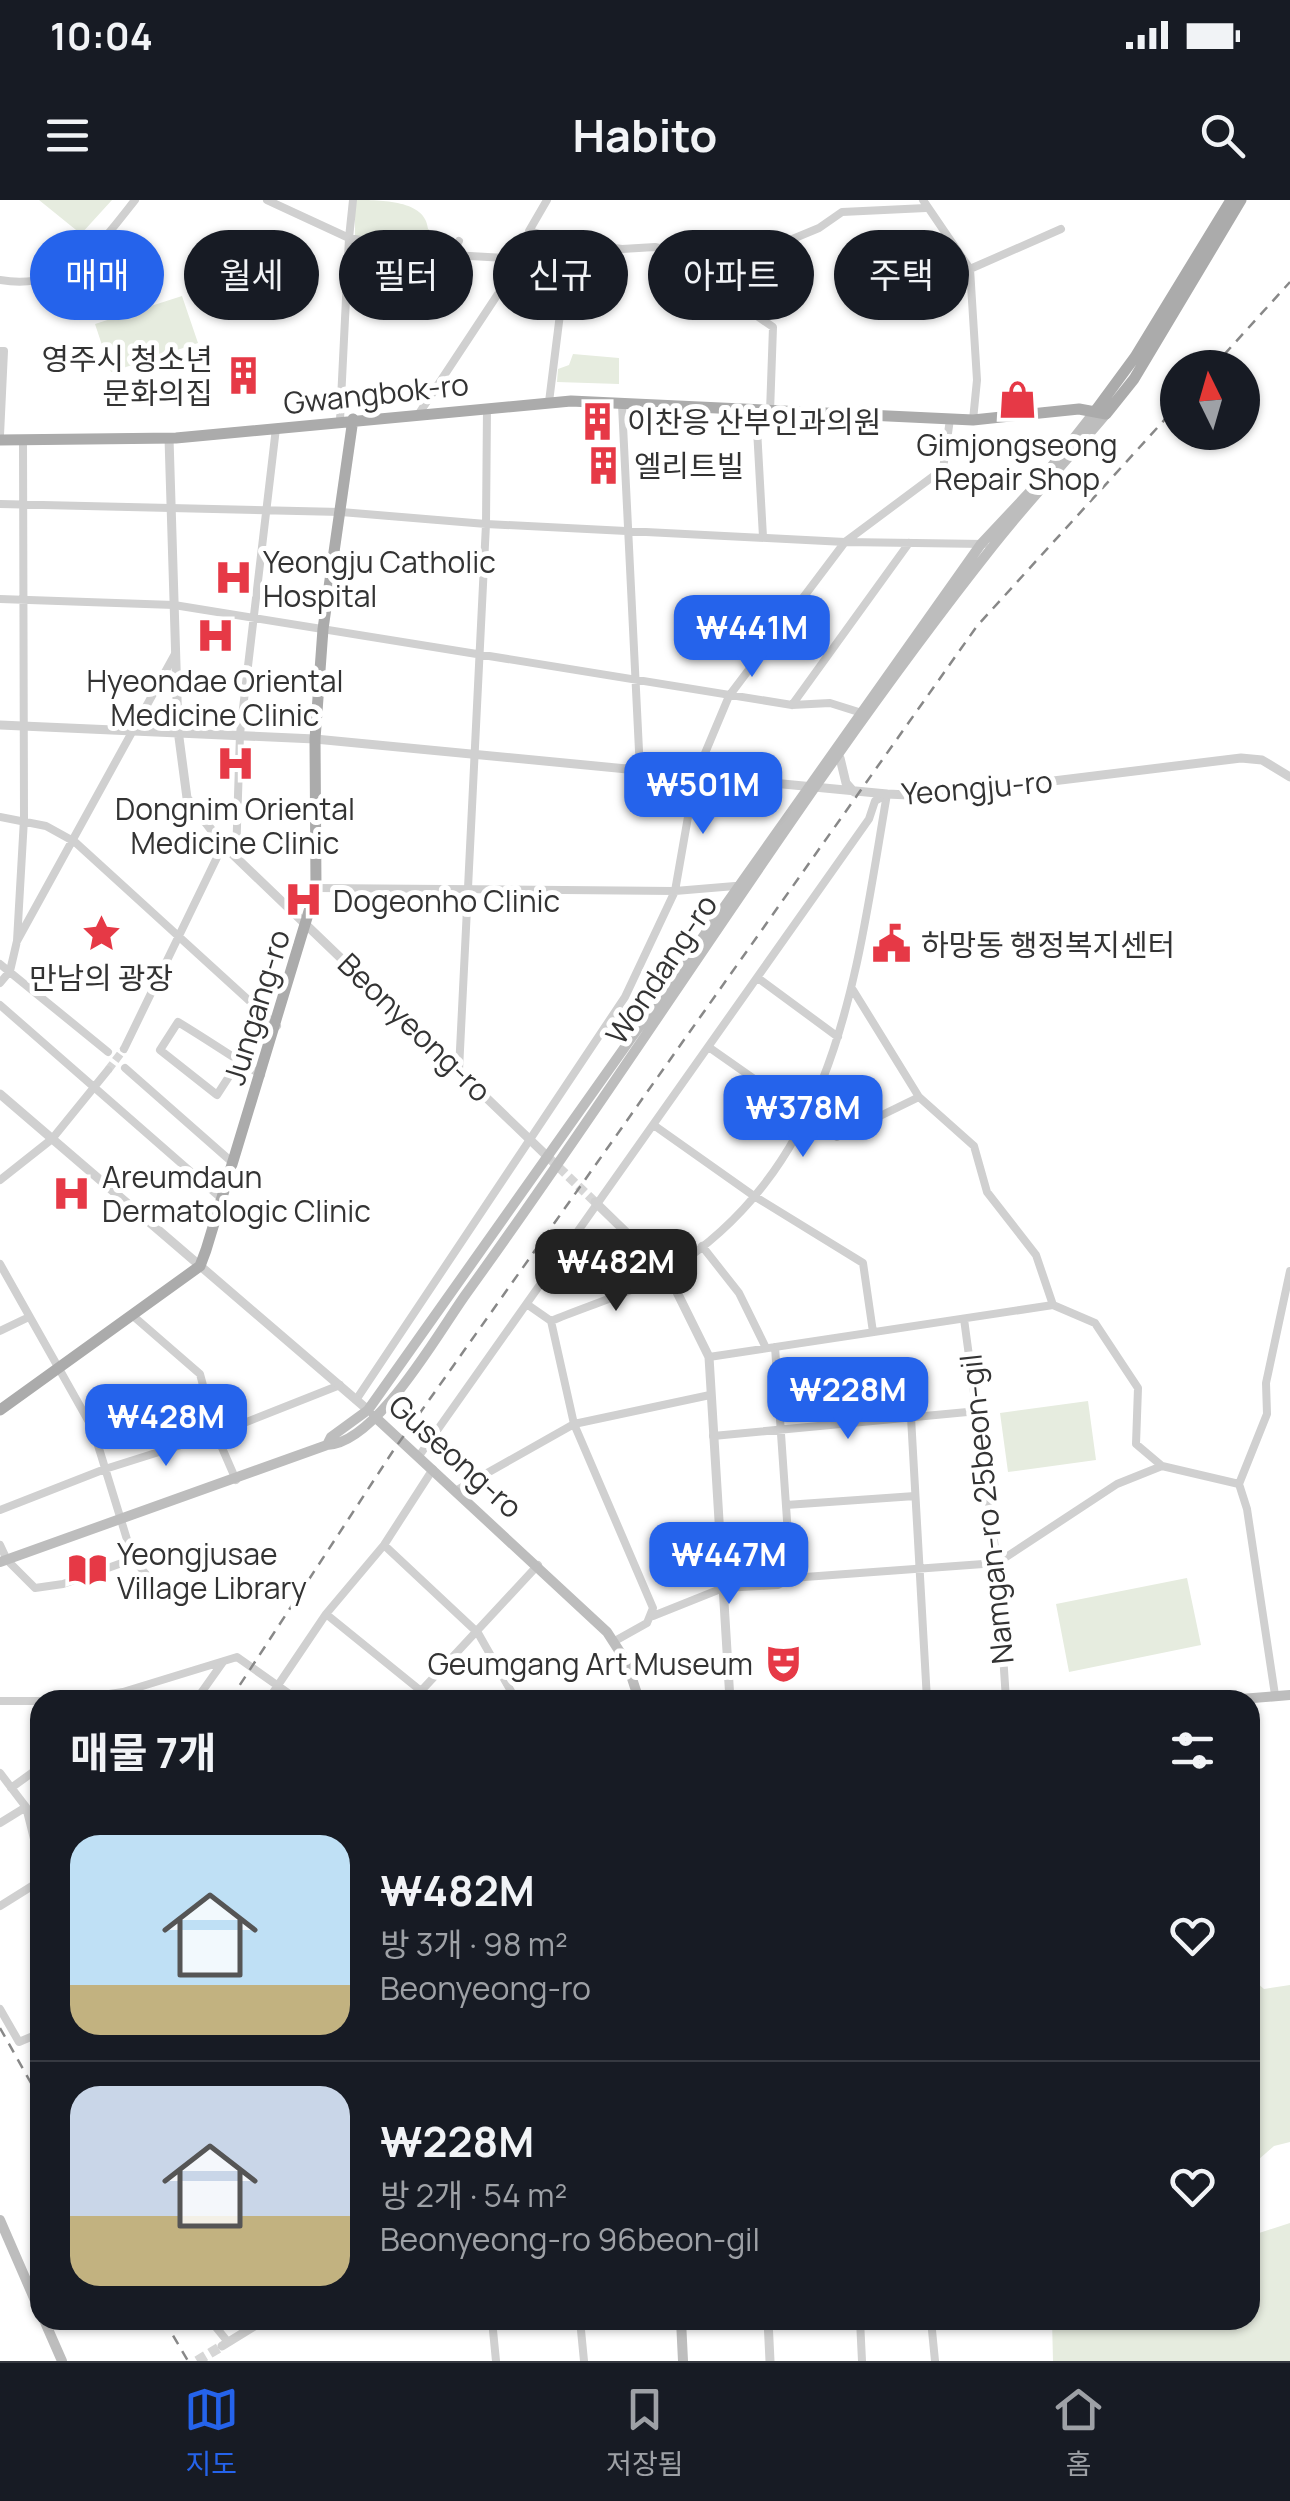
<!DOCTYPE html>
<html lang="ko">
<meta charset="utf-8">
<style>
body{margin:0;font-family:Manrope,"Noto Sans KR",sans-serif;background:#242831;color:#f1f3f6;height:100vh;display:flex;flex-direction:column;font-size:38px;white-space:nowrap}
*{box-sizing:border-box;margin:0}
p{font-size:32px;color:#9ea1a6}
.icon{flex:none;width:55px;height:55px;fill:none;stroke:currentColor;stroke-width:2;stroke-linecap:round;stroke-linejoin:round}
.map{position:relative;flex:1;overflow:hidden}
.panel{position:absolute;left:30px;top:1490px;width:1230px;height:640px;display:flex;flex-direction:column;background:#171b24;border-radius:30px;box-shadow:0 2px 8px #0004}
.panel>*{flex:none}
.top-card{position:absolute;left:30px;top:30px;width:1230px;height:90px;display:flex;gap:20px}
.needle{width:65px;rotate:355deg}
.controls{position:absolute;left:1160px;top:150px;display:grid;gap:20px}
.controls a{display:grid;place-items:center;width:100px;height:100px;border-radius:50%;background:#171b24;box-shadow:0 2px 8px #0004;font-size:50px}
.price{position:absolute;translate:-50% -85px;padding:0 22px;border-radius:20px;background:#2563eb;color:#fff;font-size:32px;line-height:65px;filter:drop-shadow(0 2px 5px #0008)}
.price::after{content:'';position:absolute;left:50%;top:60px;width:30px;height:22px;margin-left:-15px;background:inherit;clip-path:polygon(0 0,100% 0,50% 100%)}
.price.selected{background:#222;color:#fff}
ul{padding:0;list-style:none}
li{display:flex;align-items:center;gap:30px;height:250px;padding:0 40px}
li+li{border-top:2px solid #363941}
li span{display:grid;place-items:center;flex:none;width:280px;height:200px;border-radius:30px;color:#555}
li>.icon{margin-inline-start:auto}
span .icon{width:120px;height:120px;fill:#fffc;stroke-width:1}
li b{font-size:42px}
h2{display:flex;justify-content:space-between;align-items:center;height:120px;padding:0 40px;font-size:42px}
.chip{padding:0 35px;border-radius:45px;background:#171b24;box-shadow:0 2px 8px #0004;font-size:35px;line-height:90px}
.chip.selected{background:#2563eb;color:#fff}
.status{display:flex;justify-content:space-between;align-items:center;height:70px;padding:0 50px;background:#171b24;direction:ltr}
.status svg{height:28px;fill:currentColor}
header{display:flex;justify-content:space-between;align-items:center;height:130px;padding:0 40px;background:#171b24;font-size:45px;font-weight:700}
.menu{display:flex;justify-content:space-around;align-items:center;height:140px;border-top:2px solid #363941;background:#171b24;font-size:28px;color:#9ea1a6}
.menu a{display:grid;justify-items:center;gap:5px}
.menu .selected{color:#2563eb}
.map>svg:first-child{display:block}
.green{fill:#e6ecdf}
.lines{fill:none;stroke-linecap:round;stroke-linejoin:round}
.minor-tunnel{stroke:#d6d6d6;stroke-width:8;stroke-dasharray:8 4;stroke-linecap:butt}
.tertiary-tunnel{stroke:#d6d6d6;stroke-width:9;stroke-dasharray:9 4.5;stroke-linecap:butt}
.secondary-tunnel{stroke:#d6d6d6;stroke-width:10;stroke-dasharray:10 5;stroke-linecap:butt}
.minor{stroke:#d0d0d0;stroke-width:8}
.tertiary{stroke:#d0d0d0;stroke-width:9}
.secondary{stroke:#bdbdbd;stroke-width:10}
.primary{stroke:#ababab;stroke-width:11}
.rail{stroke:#888;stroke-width:2.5;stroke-dasharray:10 8;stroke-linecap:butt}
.labels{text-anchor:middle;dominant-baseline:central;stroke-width:10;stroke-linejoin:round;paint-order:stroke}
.poi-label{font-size:30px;fill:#333;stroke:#fff;text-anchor:start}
.street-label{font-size:30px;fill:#333;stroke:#fff}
</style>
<div class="status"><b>10:04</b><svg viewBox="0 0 49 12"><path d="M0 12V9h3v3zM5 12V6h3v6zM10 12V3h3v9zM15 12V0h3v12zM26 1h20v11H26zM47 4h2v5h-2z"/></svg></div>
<header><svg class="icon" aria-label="menu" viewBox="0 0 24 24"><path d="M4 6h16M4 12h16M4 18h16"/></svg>Habito<svg class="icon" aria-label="search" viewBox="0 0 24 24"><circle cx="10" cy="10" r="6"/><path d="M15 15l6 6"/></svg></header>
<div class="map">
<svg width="1290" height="2161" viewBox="0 0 1290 2161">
<rect width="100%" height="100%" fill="#fff"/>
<path class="green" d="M39 0H112L81 34Z
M355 0C381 0 426 0 428 29L451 41 447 48 355 37Z
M182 96 198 143 111 172 95 124Z
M573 154 619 158V184L557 182 558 169 569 165Z
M1088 1201 1096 1260 1008 1272 1000 1213Z
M1187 1378 1201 1445 1069 1472 1056 1404Z
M1250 1777 1264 1789 1290 1785V1942L1274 1946 1250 1967Z
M1290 2023V2161H1053L1052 2120H1250V2036Z"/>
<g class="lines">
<path class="minor-tunnel" d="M108 870 124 849"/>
<path class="tertiary-tunnel" d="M549 958 595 1002"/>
<path class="secondary-tunnel" d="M197 2161 222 2146"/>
<path class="minor" d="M267 0 349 38 340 220
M353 0 349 38 452 55 521 59
M923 0 970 69 977 180 973 220
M529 31 569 42 622 49 655 47 711 60H742L819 28 842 12 926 8
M452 55 459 41
M742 60 747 109 773 127 770 212
M970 69 1061 29
M0 80C68 91 98 47 135 0
M0 151H4L0 235
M549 202 569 42
M622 205 640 571
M756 211 763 337
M420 212 521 59 529 31 547 0
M0 304 341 312 486 324 845 342 984 344
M0 399 174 405 792 505 830 503 865 514
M792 505 909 343
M0 617 46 626 75 642 277 826
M236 657 240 534 276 228
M316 688 675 691 735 686
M17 741 24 619 23 240
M0 764 108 852
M758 778 838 837
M0 783 10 771 17 741 175 454
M853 790 919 897 974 946 987 992 1036 1055 1053 1105 1095 1123 1138 1188 1136 1244 1162 1266 1239 1284 1247 1309 1275 1495
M0 805 222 999
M710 848 837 937 919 897
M124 849 223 645
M239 861 217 895 160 850 178 822C206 839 233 857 261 875
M125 868 233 963
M459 870 486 324 487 208
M655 926 754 996 863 1063 873 1132
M0 980 52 939 108 870
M702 1046 739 1093 766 1148
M0 1064 93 1229 133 1359 151 1380
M528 1105 551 1121 574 1224 653 1408 647 1423 613 1442
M132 1115 200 1174 216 1234 236 1280
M964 1119 997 1363 1006 1500
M551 1121C589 1105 635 1092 670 1070 839 962 856 774 887 594
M0 1131 29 1117
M775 1147 791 1378
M709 1157 1053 1105
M356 1200 625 797 675 691 695 577 729 496 845 342 943 269 950 219
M911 1217 927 1500
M713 1236 978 1211
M419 1256 869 619 875 601 887 594
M1239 1284 1267 1214 1266 1183 1290 1071
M457 1290 574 1224 710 1195
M786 1305 915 1296
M0 1310 105 1269 216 1234 340 1185
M0 1345 7 1360 35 1388 63 1384 133 1359
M384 1345 478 1433 516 1500
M326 1414 421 1491 425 1500
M653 1416 723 1388 778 1385 791 1378 997 1363 1117 1284 1162 1266
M421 1491 538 1365
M69 1500 123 1492 237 1457 298 1500
M196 1500 223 1462
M268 1500 326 1414 384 1345 433 1269
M0 1501H40
M0 1573 26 1607
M11 1588 40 1567
M0 1623 26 1607 40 1663
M0 1706 40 1681
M0 1809 19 1842 40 1833
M210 2120 228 2142
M492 2120 496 2161
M580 2120 584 2161
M860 2120 862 2161
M931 2120 935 2161"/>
<path class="tertiary" d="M169 238 178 530 187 598 223 645 549 958
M0 525 315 539 887 594 930 596 1241 558 1262 560 1290 577
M840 558 846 583 854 592
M0 894 368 1210
M595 1002 667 1072 709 1157 730 1500
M768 2120 770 2161
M222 2146 264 2120"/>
<path class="secondary" d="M374 1216 607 1432 627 1463 639 1500
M327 1245 331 1237 368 1210 981 344 1040 281 1096 210
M0 1362 327 1245C376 1244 438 1133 466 1094 645 847 804 585 993 346 1029 300 1069 258 1106 214
M1228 1500 1290 1495
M0 2020 40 2112
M44 2120 62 2161
M681 2120 683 2161"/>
<path class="primary" d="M1096 210 1135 157 1231 0
M0 240 176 238 571 201 973 220 1079 209 1106 214 1134 179 1241 0
M0 1210 200 1066 206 1050 316 688 315 539 323 429 353 219"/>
<path class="rail" d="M1212 168 1290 82
M230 1500 393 1251 977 426 1178 205
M0 1828 40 1899
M164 2120 188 2161"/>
</g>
<defs>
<symbol id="building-bare" viewBox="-9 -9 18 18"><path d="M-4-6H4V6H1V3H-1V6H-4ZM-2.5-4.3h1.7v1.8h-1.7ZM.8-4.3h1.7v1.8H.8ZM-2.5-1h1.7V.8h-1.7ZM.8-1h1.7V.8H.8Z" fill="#e63946" stroke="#fff" stroke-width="2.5" paint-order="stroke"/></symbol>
<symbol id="shop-bare" viewBox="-9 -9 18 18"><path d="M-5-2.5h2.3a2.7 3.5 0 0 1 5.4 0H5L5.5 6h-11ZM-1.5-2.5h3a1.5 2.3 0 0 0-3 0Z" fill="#e63946" stroke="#fff" stroke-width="2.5" paint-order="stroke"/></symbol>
<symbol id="hospital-bare" viewBox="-9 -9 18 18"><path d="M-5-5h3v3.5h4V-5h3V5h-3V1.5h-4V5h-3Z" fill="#e63946" stroke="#fff" stroke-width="2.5" paint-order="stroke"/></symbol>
<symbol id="sight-bare" viewBox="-9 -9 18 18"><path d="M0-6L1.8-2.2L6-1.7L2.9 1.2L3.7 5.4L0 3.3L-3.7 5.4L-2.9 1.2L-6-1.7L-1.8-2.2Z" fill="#e63946" stroke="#fff" stroke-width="2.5" paint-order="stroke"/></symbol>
<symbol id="civic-bare" viewBox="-9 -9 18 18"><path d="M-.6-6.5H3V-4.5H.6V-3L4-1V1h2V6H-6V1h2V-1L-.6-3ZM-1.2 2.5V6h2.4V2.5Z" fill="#e63946" stroke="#fff" stroke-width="2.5" paint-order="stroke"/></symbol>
<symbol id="library-bare" viewBox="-9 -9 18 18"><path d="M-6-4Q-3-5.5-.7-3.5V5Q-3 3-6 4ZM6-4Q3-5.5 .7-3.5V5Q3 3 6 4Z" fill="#e63946" stroke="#fff" stroke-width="2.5" paint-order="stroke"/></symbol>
<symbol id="theatre-bare" viewBox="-9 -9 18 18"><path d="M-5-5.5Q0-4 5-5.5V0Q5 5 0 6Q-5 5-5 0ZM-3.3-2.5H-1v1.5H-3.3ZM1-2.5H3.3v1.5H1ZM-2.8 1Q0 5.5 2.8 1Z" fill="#e63946" stroke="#fff" stroke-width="2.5" paint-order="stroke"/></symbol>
</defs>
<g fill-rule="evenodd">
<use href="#building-bare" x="216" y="148" width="55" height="55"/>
<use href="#shop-bare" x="990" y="172" width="55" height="55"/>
<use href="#building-bare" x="570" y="194" width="55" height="55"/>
<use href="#building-bare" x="576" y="238" width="55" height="55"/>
<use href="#hospital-bare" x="206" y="350" width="55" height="55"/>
<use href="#hospital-bare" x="188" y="408" width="55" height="55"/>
<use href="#hospital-bare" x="208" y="536" width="55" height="55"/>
<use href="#hospital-bare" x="276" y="672" width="55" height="55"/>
<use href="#sight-bare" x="74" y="706" width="55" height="55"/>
<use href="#civic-bare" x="864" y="716" width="55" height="55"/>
<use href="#hospital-bare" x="44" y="966" width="55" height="55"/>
<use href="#library-bare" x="60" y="1342" width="55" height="55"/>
<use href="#theatre-bare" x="756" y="1436" width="55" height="55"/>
</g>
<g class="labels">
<g class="poi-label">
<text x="213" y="158" text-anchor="end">영주시 청소년<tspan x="213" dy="34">문화의집</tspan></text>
<text x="627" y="221">이찬응 산부인과의원</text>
<text x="1017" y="244" text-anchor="middle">Gimjongseong<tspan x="1017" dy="34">Repair Shop</tspan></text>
<text x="634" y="265">엘리트빌</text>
<text x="263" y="361">Yeongju Catholic<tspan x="263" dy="34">Hospital</tspan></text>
<text x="215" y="480" text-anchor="middle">Hyeondae Oriental<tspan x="215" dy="34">Medicine Clinic</tspan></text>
<text x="235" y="608" text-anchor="middle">Dongnim Oriental<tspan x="235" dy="34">Medicine Clinic</tspan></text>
<text x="333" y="700">Dogeonho Clinic</text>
<text x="921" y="744">하망동 행정복지센터</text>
<text x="101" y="777" text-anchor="middle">만남의 광장</text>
<text x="102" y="976">Areumdaun<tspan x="102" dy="34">Dermatologic Clinic</tspan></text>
<text x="117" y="1353">Yeongjusae<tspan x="117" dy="34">Village Library</tspan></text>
<text x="753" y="1463" text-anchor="end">Geumgang Art Museum</text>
</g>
<g class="street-label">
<text transform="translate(376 193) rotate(-6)">Gwangbok-ro</text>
<text transform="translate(977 587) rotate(-5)">Yeongju-ro</text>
<text transform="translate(661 769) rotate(-56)">Wondang-ro</text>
<text transform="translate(256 807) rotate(-73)">Jungang-ro</text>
<text transform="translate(415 827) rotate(44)">Beonyeong-ro</text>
<text transform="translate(456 1256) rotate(42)">Guseong-ro</text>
<text transform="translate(986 1309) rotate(-96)">Namgan-ro 25beon-gil</text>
</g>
</g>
</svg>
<div class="controls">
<a><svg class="needle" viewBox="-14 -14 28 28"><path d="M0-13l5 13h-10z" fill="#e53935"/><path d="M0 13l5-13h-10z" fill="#9ea1a6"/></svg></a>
</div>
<b class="price" style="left:752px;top:480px">₩441M</b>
<b class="price" style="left:703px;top:637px">₩501M</b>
<b class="price" style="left:803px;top:960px">₩378M</b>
<b class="price selected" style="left:616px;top:1114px">₩482M</b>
<b class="price" style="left:848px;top:1242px">₩228M</b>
<b class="price" style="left:166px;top:1269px">₩428M</b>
<b class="price" style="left:729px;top:1407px">₩447M</b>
<div class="top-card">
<a class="chip selected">매매</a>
<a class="chip">월세</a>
<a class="chip">필터</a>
<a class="chip">신규</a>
<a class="chip">아파트</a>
<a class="chip">주택</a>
</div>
<section class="panel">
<h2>매물 7개<svg class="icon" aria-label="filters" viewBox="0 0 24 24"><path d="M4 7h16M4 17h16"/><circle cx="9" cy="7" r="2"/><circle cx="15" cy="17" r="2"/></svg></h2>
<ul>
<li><span style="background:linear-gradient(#bfe0f5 75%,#c2b280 0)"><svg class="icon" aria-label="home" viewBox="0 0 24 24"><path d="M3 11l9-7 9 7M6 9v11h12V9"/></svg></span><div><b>₩482M</b><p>방 3개 · 98 m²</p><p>Beonyeong-ro</p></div><svg class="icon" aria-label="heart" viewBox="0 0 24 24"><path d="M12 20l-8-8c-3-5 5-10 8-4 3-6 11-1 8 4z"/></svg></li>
<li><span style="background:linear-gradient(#c9d6e8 65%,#c2b280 0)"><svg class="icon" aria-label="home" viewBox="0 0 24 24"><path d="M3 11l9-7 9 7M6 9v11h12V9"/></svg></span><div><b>₩228M</b><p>방 2개 · 54 m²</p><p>Beonyeong-ro 96beon-gil</p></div><svg class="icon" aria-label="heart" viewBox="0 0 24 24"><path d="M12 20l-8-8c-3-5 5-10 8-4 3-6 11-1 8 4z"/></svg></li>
</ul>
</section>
</div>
<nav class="menu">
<a class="selected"><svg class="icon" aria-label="map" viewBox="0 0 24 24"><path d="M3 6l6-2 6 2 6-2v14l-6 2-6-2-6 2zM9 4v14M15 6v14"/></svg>지도</a>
<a><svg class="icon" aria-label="saved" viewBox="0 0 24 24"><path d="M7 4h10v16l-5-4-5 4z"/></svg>저장됨</a>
<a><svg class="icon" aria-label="home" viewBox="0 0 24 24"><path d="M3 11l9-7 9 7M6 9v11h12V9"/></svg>홈</a>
</nav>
